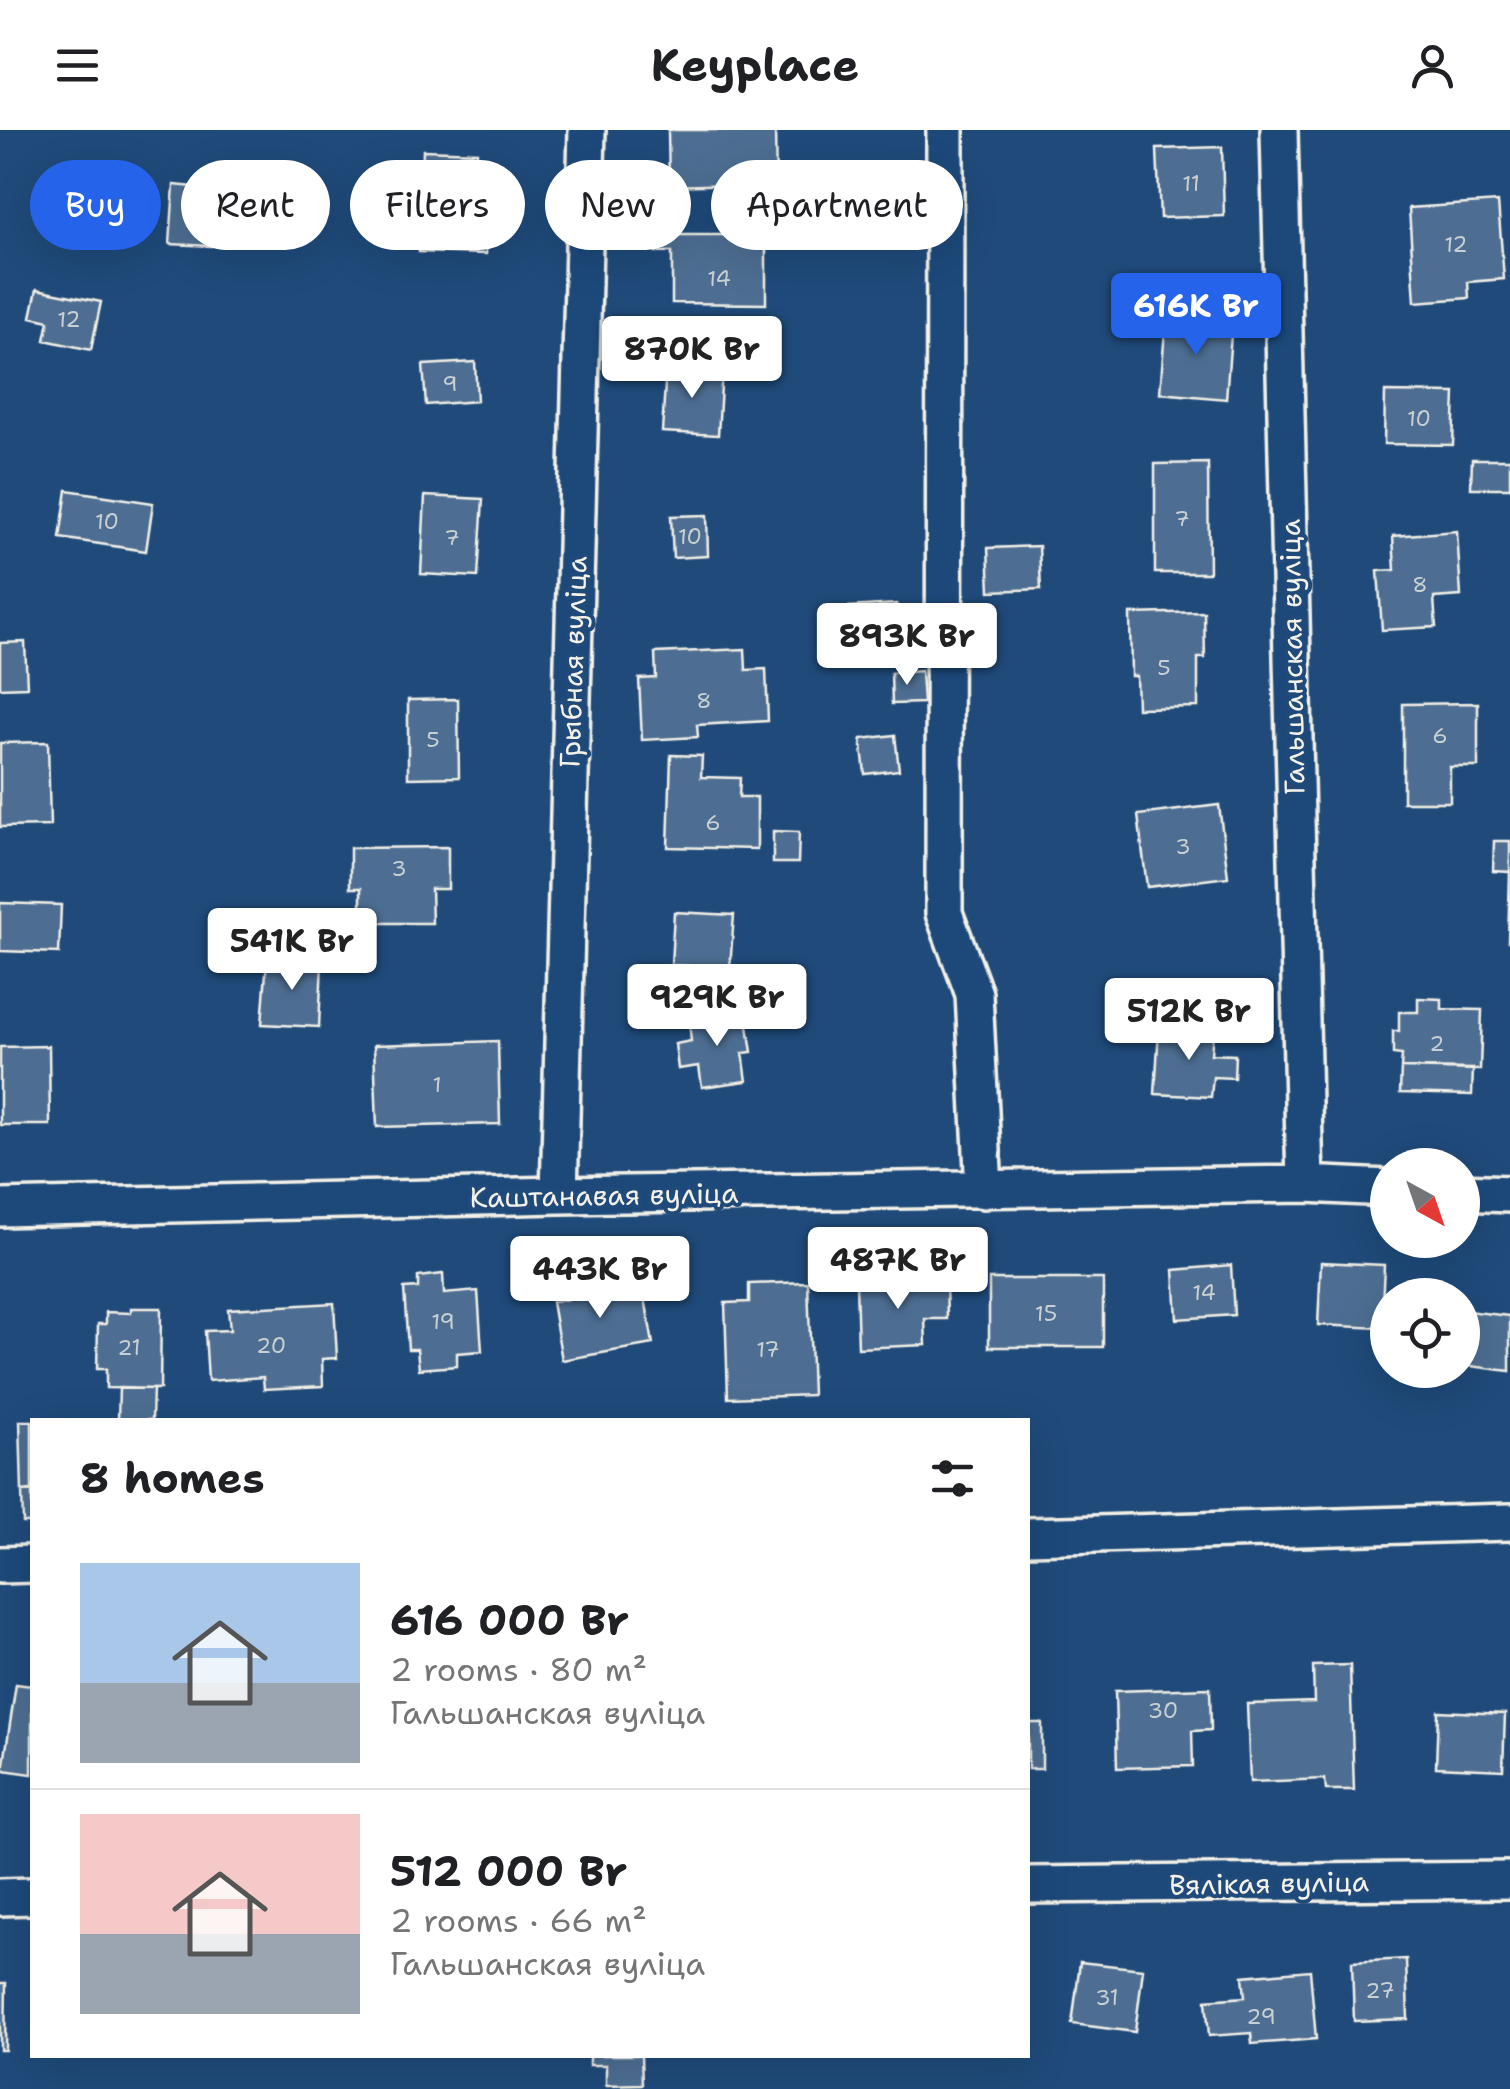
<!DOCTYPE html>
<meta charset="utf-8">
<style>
body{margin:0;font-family:"Shantell Sans",sans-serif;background:#f6f6f6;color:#202124;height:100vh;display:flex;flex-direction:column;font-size:38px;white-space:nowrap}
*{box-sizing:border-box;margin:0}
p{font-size:32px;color:#757577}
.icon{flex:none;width:55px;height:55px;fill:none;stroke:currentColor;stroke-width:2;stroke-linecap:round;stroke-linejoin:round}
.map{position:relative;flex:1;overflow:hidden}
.sheet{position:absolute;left:30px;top:1288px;width:1000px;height:640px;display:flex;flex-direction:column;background:#fff;border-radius:0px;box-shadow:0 10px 40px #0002}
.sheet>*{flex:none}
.banner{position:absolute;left:30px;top:30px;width:1000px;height:90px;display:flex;gap:20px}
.needle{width:65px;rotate:140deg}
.fabs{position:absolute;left:1370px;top:1018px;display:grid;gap:20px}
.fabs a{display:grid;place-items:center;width:110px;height:110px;border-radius:50%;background:#fff;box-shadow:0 10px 40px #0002;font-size:50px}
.price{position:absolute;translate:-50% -85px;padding:0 22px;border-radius:10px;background:#fff;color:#222;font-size:32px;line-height:65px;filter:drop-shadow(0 2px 5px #0008)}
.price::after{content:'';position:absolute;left:50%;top:60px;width:30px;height:22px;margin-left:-15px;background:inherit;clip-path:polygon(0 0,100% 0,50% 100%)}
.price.current{background:#2563eb;color:#fff}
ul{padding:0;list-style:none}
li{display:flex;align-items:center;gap:30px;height:250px;padding:0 50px}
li+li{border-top:2px solid #e0e0e0}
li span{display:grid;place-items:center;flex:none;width:280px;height:200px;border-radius:0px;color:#555}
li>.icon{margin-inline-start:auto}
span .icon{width:120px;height:120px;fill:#fffc;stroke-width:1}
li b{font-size:42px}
h2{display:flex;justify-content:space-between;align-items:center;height:120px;padding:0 50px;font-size:42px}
.chip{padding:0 35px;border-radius:45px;background:#fff;box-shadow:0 10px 40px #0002;font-size:35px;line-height:90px}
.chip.current{background:#2563eb;color:#fff}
header{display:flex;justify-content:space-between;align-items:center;height:130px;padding:0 50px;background:#fff;font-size:45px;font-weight:700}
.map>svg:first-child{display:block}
.building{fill:#4d6e92;stroke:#f4f1e8;stroke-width:2.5}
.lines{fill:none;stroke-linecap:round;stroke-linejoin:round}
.minor-casing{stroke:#f4f1e8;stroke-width:42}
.minor{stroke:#1f4a7a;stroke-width:35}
.labels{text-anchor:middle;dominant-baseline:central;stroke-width:8;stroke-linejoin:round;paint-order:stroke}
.number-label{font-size:22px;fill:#cad0d2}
.street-label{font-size:28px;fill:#f4f1e8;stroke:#1f4a7a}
</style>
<header><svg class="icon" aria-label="menu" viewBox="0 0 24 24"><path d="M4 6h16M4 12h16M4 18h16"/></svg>Keyplace<svg class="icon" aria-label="person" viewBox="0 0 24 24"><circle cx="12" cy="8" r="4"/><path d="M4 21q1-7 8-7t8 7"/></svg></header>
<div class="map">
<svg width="1510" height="1959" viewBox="0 0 1510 1959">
<rect width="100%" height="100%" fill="#1f4a7a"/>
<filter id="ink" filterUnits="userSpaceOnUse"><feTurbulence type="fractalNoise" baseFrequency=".01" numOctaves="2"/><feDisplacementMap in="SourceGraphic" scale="20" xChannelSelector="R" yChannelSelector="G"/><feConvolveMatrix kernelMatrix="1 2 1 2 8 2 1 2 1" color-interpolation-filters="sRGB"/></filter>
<g filter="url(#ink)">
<path class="building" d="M668 0H775L776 53 669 56Z
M1222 17 1224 86 1160 88 1157 19Z
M423 20 477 22 475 71 488 72 486 124 419 122Z
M61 40 123 55 111 105 49 90Z
M174 55 215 59 211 116 170 114Z
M1498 72 1504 149 1468 152 1469 168 1415 172 1409 78Z
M656 105H766V174L672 173V122H656Z
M37 159 101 172 91 220 45 210 49 191 31 187Z
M1166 187 1232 192 1226 269 1160 263Z
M475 232 477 271 426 275 423 235Z
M666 237 722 240 718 305 662 302Z
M1385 262 1455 263 1453 315 1384 314Z
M1472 329H1510V358H1471Z
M1208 333 1209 443H1155V334Z
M67 360 153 373 146 421 60 408Z
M425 366 483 369 478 447 421 444Z
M707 385 708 426 673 428 671 386Z
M1457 401 1461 466 1434 468 1436 497 1382 500 1378 441 1395 440 1393 406Z
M1039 416 1041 459 990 461 988 418Z
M897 474 901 530 853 534 849 477Z
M1204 482 1205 528H1198V577L1137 578 1136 546H1131L1130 484Z
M921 501 923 529 901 530 899 503Z
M25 512 27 557 0 558V513Z
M745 519 746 540 766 539 768 591 697 595 698 607 642 610 639 549 656 548 655 523Z
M921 541 923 573 892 574 891 543Z
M458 569 459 647 408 648V570Z
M1478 573V637H1450V672H1403V574Z
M895 605 899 640 865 644 861 609Z
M48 612 50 696 0 697V613Z
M671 625 702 626 701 647 740 648 739 667H757V719L668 717Z
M1219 675 1228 747 1147 757 1138 685Z
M773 701 799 702 798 733H773Z
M1494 711H1510V811H1508L1510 742 1493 741Z
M448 717V759H431L432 793H361V758H350V718Z
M0 773 61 775 59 823 0 821Z
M674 782 734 785 730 838 671 835Z
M267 829 322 832 319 897 262 894Z
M1418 868 1442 869V879L1482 880 1480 940 1401 938 1402 925 1393 924V901H1399V882H1418Z
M746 883 752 922 743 923 747 951 702 957 699 936 678 939 675 914 691 911 689 891Z
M1159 898 1213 902 1211 924 1235 925 1234 948 1213 947 1211 967 1155 964Z
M498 911 500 994 377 997 374 915Z
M49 916 50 995H0V917Z
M1401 938 1473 939 1472 965 1400 963Z
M1321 1132 1384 1135 1381 1198 1318 1195Z
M1231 1135 1234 1185 1177 1189 1174 1140Z
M443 1144 444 1164 478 1161 482 1221 457 1223V1236L419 1239 417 1219H408L404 1159 418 1158V1147Z
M605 1148 609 1168 644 1162 653 1214 562 1230 552 1172 570 1169 568 1155Z
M989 1149H1103V1217H989Z
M946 1150 947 1189H925L926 1215 858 1218 856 1153Z
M808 1152 812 1265 728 1268 725 1173 749 1172V1154Z
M334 1173 337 1228 322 1229 323 1256 264 1259 263 1247 208 1251 205 1201 230 1200 228 1179Z
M131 1178H161L160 1259 106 1258V1239H97L98 1194H106V1182L131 1183Z
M1467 1181 1510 1186V1241L1462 1235Z
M119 1258 153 1259 152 1290H118Z
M20 1291H32V1361L22 1362Z
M32 1361V1393H23L22 1362Z
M1350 1535 1354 1660H1326L1325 1649 1250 1652 1247 1574 1314 1572 1313 1536Z
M16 1554 32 1556V1644L3 1640Z
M1210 1558 1211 1600 1192 1601 1193 1636 1117 1638 1115 1561Z
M1438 1581 1505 1584 1503 1640 1436 1637Z
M1028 1593H1042V1639H1028Z
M1406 1829 1408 1889 1354 1891 1352 1832Z
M1080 1832 1143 1839 1135 1902 1072 1894Z
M1310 1840 1316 1909 1252 1914 1251 1903 1209 1906 1206 1870 1245 1867 1243 1846Z
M0 1853H6L5 1920H0Z
M589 1925H641L642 1954 606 1955V1935H589Z"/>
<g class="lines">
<defs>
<path id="minor" d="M945 0 944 783 974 864 984 1060
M1279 0 1305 1054
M1462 1062 1510 1064
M559 1065 587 0
M0 1078 559 1065 1305 1054 1388 1058
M1028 1406 1510 1392
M0 1435 32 1434
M1028 1755 1510 1750
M0 1767 32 1766"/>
</defs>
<use href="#minor" class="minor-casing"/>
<use href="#minor" class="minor"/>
</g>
</g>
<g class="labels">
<g class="number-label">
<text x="1191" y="53">11</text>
<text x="1456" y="114">12</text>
<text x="719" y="148">14</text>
<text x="69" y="189">12</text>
<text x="450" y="253">9</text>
<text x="1419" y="288">10</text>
<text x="1182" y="388">7</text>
<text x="107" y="391">10</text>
<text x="690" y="406">10</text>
<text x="452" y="407">7</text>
<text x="1420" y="454">8</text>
<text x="1164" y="537">5</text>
<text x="704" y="570">8</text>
<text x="1440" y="605">6</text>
<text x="433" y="609">5</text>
<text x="713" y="692">6</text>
<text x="1183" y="716">3</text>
<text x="399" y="738">3</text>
<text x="1437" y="913">2</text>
<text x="437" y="954">1</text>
<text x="1204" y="1162">14</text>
<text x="1046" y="1183">15</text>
<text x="443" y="1191">19</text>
<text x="271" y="1215">20</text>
<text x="129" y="1217">21</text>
<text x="768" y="1219">17</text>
<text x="1163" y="1580">30</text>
<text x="1380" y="1860">27</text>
<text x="1107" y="1867">31</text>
<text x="1261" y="1886">29</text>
</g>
<g class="street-label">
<text transform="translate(1292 527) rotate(-91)">Гальшанская вуліца</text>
<text transform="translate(573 532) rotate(-88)">Грыбная вуліца</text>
<text transform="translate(604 1065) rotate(-1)">Каштанавая вуліца</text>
<text transform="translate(1269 1753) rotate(-1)">Вялікая вуліца</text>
</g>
</g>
</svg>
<div class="fabs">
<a><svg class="needle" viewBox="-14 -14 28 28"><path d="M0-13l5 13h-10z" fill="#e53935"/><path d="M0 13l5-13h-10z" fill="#757577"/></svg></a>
<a><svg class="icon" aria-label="locate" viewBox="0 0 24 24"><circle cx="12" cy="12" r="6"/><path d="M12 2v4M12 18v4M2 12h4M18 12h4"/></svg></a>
</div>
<b class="price current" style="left:1196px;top:228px">616K Br</b>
<b class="price" style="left:692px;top:271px">870K Br</b>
<b class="price" style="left:907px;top:558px">893K Br</b>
<b class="price" style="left:292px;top:863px">541K Br</b>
<b class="price" style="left:717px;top:919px">929K Br</b>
<b class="price" style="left:1189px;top:933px">512K Br</b>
<b class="price" style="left:898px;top:1182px">487K Br</b>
<b class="price" style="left:600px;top:1191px">443K Br</b>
<div class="banner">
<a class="chip current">Buy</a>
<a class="chip">Rent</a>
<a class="chip">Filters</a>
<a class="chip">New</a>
<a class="chip">Apartment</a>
</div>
<section class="sheet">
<h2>8 homes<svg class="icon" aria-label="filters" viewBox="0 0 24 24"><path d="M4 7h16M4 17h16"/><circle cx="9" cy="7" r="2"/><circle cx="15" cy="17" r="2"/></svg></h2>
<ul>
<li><span style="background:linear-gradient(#a9c7e8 60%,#9aa5b1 0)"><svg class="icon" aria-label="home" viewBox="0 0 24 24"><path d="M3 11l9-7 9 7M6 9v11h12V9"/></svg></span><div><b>616 000 Br</b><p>2 rooms · 80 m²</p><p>Гальшанская вуліца</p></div></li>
<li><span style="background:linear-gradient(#f6c9c9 60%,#9aa5b1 0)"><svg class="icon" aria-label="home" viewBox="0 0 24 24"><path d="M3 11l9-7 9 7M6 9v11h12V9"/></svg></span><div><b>512 000 Br</b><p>2 rooms · 66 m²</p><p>Гальшанская вуліца</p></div></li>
</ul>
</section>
</div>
